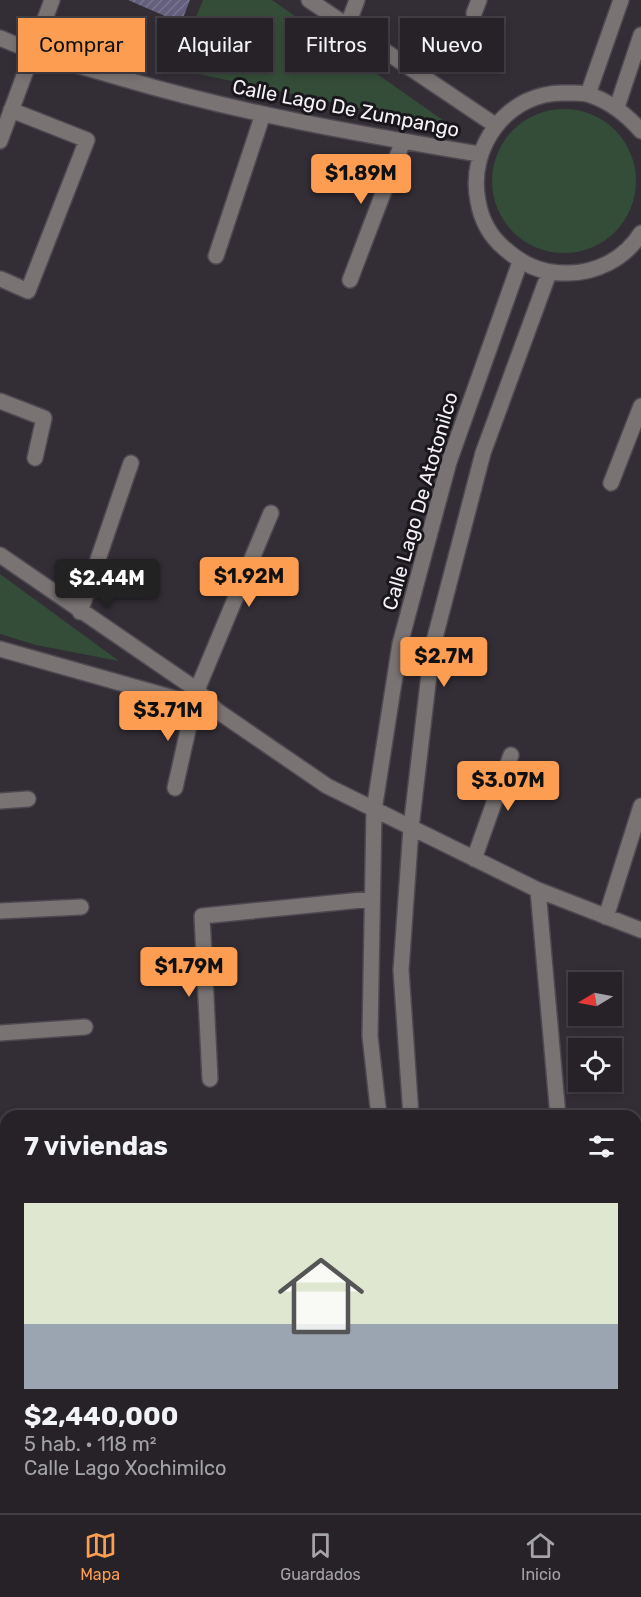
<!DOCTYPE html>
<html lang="es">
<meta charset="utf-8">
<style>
body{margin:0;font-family:Rubik,sans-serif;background:#322f34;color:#f1f3f6;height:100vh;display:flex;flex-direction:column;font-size:22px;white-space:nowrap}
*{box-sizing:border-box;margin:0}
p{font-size:20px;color:#a4a4a8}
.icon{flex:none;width:33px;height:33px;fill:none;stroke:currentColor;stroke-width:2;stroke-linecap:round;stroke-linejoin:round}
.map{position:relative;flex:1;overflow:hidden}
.panel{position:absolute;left:0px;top:1110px;width:642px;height:404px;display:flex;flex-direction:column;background:#262228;border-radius:18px 18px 0 0;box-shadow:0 3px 9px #0003,0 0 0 2px #423f45}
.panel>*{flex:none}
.banner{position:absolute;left:18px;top:18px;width:606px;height:54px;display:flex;gap:12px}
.needle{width:39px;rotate:260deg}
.buttons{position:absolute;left:568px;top:972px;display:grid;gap:12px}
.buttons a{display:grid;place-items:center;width:54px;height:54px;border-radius:0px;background:#262228;box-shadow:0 3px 9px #0003,0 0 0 2px #423f45;font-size:30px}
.price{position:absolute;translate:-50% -51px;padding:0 14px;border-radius:6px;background:#fc9d52;color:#111;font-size:20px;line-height:39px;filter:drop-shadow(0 2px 3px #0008)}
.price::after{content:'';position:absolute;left:50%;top:36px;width:18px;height:14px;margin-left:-9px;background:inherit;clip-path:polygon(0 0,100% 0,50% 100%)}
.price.on{background:#222;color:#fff}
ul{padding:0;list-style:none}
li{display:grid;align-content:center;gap:12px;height:318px;padding:0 24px}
li span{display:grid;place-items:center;height:186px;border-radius:0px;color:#555}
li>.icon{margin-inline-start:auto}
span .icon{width:108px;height:108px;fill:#fffc;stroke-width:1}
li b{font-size:26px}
h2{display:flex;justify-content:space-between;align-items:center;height:72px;padding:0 24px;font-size:26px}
.tag{padding:0 21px;border-radius:0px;background:#262228;box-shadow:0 3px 9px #0003,0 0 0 2px #423f45;font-size:21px;line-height:54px}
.tag.on{background:#fc9d52;color:#111}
.tabs{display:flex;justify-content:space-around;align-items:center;height:84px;border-top:2px solid #423f45;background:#262228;font-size:16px;color:#a4a4a8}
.tabs a{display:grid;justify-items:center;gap:3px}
.tabs .on{color:#fc9d52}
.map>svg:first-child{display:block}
.green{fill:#344d38}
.building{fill:url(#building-hatch)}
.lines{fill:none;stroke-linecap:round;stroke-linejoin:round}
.minor-casing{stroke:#4e4951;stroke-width:18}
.minor{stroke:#797373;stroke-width:15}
.labels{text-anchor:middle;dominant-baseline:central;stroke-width:6;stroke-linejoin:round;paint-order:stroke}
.street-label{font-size:20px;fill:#f5f1f7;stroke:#19171b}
</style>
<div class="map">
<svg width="641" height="1513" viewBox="0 0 641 1513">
<defs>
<pattern id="building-hatch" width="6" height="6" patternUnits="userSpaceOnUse" patternTransform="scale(1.5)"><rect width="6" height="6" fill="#635f7d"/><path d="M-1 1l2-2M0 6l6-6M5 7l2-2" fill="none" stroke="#7a7690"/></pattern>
</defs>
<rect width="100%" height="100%" fill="#332e36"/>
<path class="green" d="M203 0H272L454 128 175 69Z
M492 181a72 72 0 1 1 144 0a72 72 0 1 1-144 0Z
M0 574 119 661 36 645 0 634Z"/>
<path class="building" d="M128 0H190L181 23Z"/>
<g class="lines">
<defs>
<path id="minor" d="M309 0 495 125
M474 13 479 0
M347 27 357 0
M0 38C39 55 80 66 121 78 239 113 359 134 479 154
M588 94 621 0
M617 107 641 35
M641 131C626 114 611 102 590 95 583 92 575 93 567 93 509 90 467 146 478 201 481 219 490 236 504 248 522 264 540 273 565 273 595 274 625 259 641 233
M0 141 52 0
M216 256 263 114
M1 279 28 291 87 140 11 110
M350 280 403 141
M0 401 44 418 35 458
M611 483 641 406
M0 555 197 690 216 710 327 786 538 890 641 930
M80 612 131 463
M0 649 202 706
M175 788 197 690 271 513
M0 801 28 799
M474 859 511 755
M538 890 558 1116
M0 911 81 907
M606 917 641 806
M0 1033 85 1027
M210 1079 202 916 372 899
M379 1116 370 1036 374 810 400 644 449 462 520 262
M411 1116 401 970 411 828 432 649 483 453 549 273
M636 1349H641
M454 1508 455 1513
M487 1508 488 1513
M616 1508 618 1513
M405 1513 429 1508"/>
</defs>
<use href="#minor" class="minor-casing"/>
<use href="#minor" class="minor"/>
</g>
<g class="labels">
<g class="street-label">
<text transform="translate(346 108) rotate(11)">Calle Lago De Zumpango</text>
<text transform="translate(420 501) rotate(-74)">Calle Lago De Atotonilco</text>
</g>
</g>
</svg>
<div class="buttons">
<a><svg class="needle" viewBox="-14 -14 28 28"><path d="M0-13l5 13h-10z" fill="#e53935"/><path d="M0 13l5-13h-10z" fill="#a4a4a8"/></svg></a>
<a><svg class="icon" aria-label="locate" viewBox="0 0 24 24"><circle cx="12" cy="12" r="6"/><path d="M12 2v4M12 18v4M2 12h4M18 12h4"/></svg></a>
</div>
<b class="price" style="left:361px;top:205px">$1.89M</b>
<b class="price" style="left:249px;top:608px">$1.92M</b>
<b class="price on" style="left:107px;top:610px">$2.44M</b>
<b class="price" style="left:444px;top:688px">$2.7M</b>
<b class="price" style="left:168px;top:742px">$3.71M</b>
<b class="price" style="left:508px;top:812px">$3.07M</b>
<b class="price" style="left:189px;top:998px">$1.79M</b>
<div class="banner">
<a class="tag on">Comprar</a>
<a class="tag">Alquilar</a>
<a class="tag">Filtros</a>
<a class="tag">Nuevo</a>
</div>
<section class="panel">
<h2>7 viviendas<svg class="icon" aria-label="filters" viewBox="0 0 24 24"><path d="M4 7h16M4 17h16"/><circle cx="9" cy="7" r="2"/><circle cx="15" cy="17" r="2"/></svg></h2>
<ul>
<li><span style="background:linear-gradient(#dfe7d0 65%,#9aa5b1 0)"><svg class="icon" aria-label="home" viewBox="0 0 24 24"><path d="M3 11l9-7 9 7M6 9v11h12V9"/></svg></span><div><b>$2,440,000</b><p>5 hab. · 118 m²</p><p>Calle Lago Xochimilco</p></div></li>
</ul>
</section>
</div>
<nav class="tabs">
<a class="on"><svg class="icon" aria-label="map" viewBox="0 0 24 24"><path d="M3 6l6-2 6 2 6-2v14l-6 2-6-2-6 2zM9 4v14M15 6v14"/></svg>Mapa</a>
<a><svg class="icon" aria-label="saved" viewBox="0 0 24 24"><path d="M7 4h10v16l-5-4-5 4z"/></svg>Guardados</a>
<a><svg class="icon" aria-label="home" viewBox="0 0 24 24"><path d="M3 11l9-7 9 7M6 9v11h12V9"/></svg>Inicio</a>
</nav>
